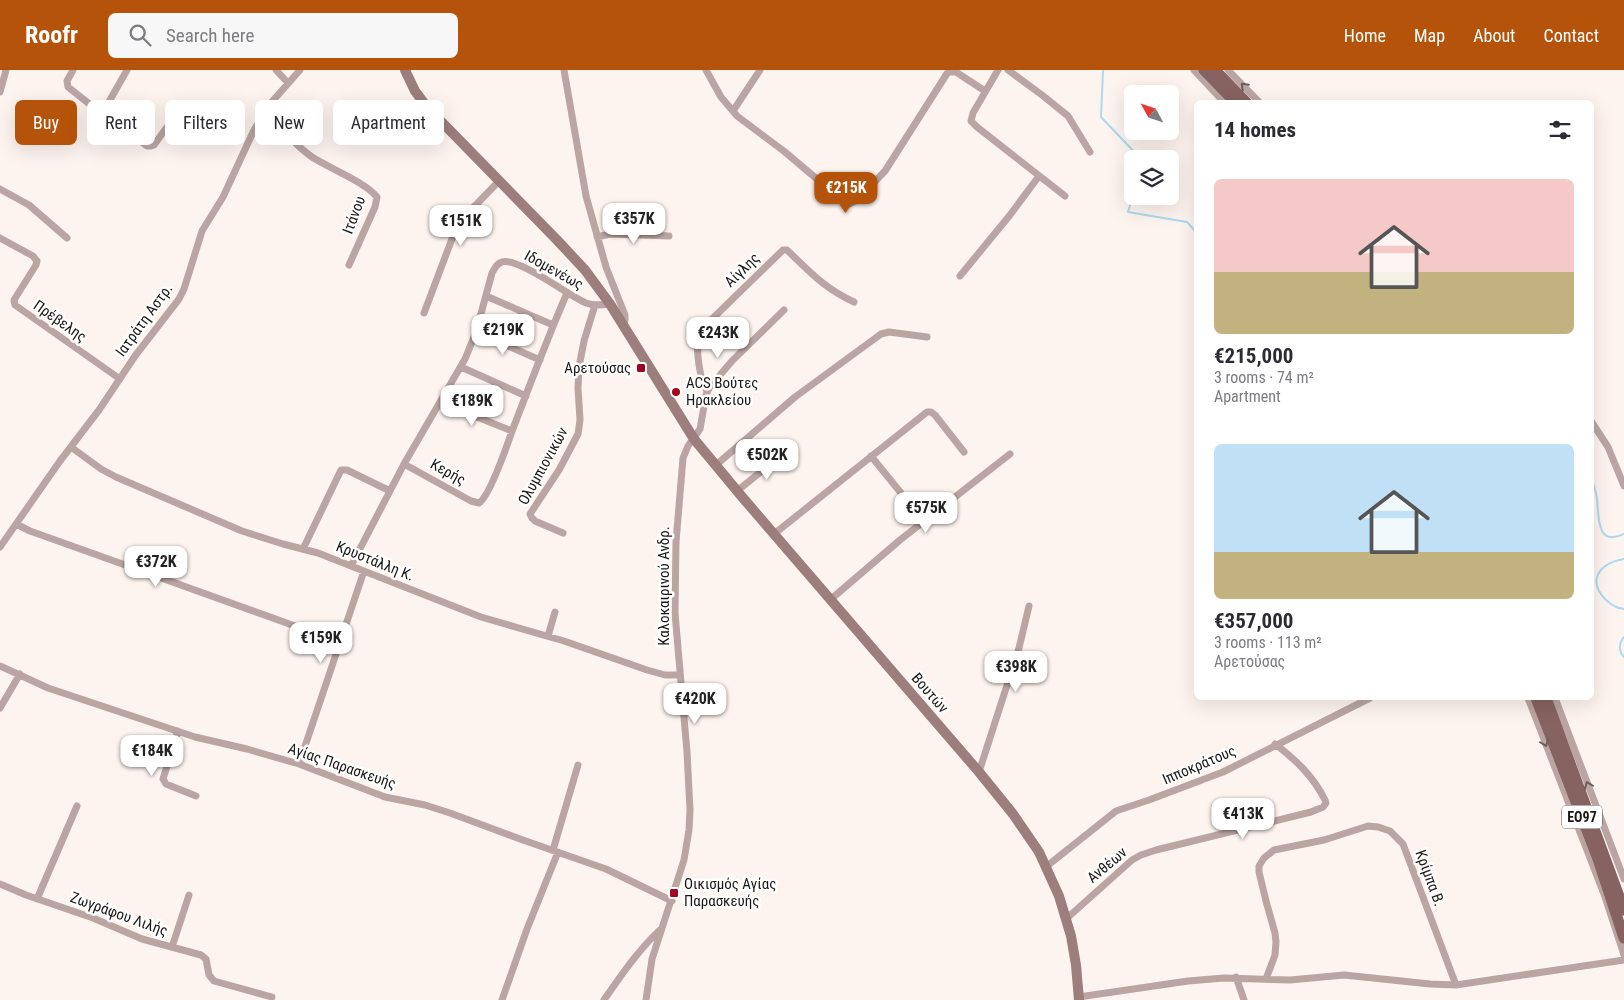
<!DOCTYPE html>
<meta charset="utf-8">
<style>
body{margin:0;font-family:"Roboto Condensed",sans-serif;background:#f7f7f7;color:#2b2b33;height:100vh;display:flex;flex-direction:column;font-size:19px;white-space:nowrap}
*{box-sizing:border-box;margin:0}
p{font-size:16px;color:#7c7c81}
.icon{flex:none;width:28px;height:28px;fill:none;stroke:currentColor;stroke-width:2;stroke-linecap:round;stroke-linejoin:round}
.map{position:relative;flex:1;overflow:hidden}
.details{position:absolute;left:1194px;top:30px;width:400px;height:600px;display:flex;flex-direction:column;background:#fff;border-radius:8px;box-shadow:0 5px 20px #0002}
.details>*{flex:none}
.banner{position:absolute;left:15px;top:30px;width:475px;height:45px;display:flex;gap:10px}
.needle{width:32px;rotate:310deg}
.controls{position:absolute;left:1124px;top:15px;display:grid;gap:10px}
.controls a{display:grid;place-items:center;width:55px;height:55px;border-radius:8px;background:#fff;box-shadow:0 5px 20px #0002;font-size:25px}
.price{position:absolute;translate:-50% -42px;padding:0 11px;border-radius:10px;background:#fff;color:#222;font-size:16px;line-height:32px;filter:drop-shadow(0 1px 2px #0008)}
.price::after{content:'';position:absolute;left:50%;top:30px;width:15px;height:11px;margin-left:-8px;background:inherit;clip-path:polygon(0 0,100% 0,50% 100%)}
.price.current{background:#b45309;color:#fff}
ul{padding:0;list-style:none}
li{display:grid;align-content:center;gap:10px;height:265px;padding:0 20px}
li span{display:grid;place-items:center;height:155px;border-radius:8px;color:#555}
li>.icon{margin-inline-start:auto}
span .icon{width:90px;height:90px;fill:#fffc;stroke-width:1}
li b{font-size:21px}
h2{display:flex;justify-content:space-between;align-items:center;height:60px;padding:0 20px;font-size:21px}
.chip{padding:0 18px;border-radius:8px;background:#fff;box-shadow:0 5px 20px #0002;font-size:18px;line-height:45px}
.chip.current{background:#b45309;color:#fff}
header{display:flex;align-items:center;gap:30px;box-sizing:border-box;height:70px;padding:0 25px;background:#b45309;color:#fff}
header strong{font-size:24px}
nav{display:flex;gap:28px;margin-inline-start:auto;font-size:18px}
.search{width:350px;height:45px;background:#f7f7f7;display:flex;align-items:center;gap:12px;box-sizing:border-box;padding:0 18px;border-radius:8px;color:#7c7c81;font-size:19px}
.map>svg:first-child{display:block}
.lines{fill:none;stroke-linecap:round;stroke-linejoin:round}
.stream{stroke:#aed9ef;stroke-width:2}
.street{stroke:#baa5a3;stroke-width:7}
.secondary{stroke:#9c7e7c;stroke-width:10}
.primary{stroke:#866360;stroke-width:11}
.oneway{stroke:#6a5e5c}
.poi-dot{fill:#a20321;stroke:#fff;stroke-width:2}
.labels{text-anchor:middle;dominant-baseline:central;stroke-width:5;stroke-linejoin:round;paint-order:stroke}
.shield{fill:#fff;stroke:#5f5d5b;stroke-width:1}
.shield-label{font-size:14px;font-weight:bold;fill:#1a1715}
.street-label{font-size:15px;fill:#1a1715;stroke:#fff}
.poi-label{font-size:15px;fill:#1a1715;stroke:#fff;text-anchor:start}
</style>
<header>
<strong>Roofr</strong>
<div class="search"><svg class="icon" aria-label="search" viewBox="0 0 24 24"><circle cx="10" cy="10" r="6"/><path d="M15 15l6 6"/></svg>Search here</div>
<nav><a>Home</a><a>Map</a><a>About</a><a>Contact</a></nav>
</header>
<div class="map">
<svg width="1624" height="930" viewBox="0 0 1624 930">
<rect width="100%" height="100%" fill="#fef4ef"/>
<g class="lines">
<path class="stream" d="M1103 0 1101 47 1141 89
M1133 126 1128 142 1187 152 1196 162
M1591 405C1593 413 1596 421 1597 429 1599 447 1596 477 1624 464
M1624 489C1600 493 1586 510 1606 530 1612 535 1616 538 1624 539
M1624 567C1619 573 1618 581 1624 587"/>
<path class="street" d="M73 0 67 11 68 17 102 44 147 76H151L154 75 180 39
M276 0 288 13
M564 0 586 126 606 197 625 245V250L622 254
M706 0 721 27 737 46 785 82 844 132 849 134 857 130 885 101 948 2H956L985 21
M998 0 973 43 971 51 977 57 1065 126
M1008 0 1042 25 1068 46 1090 82
M1194 0 1224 32
M1228 0 1259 32
M0 22 6 0
M265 41C280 56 294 75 312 87 329 98 365 112 377 127L375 137 349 195
M733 41 760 0
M102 44 127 0
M0 119 29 135 67 168
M597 167 610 164 669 166
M0 168 33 186 37 191 36 195 14 230 15 235 120 309
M960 206 1010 145 1039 106
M486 226 553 255
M424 243 455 161 470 141 499 111
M476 262 540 290
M461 297 526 326
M707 321C700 312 695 277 699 265 701 260 705 256 709 252L783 180H787C810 202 825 219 854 232
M440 332 512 361
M1591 351 1608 377 1624 416
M71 377 101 399 116 407 242 461 283 474 318 483 481 547 564 571 647 600 665 605H680
M871 386 901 423
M404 394 471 431 479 433C490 426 506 378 511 364 529 317 547 269 567 223
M716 395 795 327 881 264 889 262 927 267
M737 421 784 383
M16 454 30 461 100 486 306 560
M563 463 535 451 532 448 530 444 559 400 578 364 580 350 578 318 579 297 584 271 595 235
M774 464 927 342H931L935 345 964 382
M0 477 60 391 99 340 135 286 179 229 184 219 202 161 223 127 254 60 270 34 300 0
M303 479 341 400H347L390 421
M351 496 404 394 465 289 476 262 492 203C495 198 497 193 502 192 518 187 569 226 586 233 594 236 602 235 610 234
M830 530 900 470 1010 384
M548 566 555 542
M0 596 48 618 195 667 247 679 299 694 385 727 425 735 450 743 520 769 606 799 672 831
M1528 628 1604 824 1624 885
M1555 628 1624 809
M0 638 20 604
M178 661 163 709 166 714 196 726
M299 694 364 501
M979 702 1019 578 1029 536
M553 780 578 695
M1047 796 1116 741 1149 730 1223 702 1370 628
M0 814 26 825 93 848 142 869 201 885 206 889 209 905 214 911 272 927
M37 829 77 736
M1066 849 1132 790 1141 785 1156 780 1311 742 1323 737 1326 733 1325 730C1313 706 1296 690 1275 674
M172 877 189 825
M1236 907 1244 930
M1266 909 1275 885 1276 872 1275 863 1266 831 1259 802V796L1264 788 1274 780 1324 770 1368 756 1378 757 1390 761 1403 774 1456 915
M1079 927 1188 911 1224 908 1290 910 1344 905 1430 914 1456 915 1624 890
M502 930 527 859 558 782
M604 930C622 904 639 879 662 858
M646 930 652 889 684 790 689 760 690 740 687 682 675 543 676 472 683 388 688 376 700 359 706 325 709 318 732 291 784 240"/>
<path class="secondary" d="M405 0 415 21 427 37 557 170 585 200 610 234 694 369 743 428 979 702 1013 744 1039 782 1059 826 1071 866 1076 895 1079 930"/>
<path class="primary" d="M1204 0 1235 32
M1215 0 1246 32
M1536 628 1598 789 1624 868
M1546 628 1624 840"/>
</g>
<defs><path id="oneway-chevron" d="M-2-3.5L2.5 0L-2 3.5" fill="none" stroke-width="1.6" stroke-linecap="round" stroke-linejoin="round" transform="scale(1.25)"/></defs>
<g class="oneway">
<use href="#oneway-chevron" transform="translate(1244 16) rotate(-135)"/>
<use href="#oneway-chevron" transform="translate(1545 673) rotate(69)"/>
<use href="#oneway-chevron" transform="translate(1588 715) rotate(-111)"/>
</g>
<g class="poi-dot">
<rect x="636" y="293" width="10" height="10" rx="2.5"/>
<circle cx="676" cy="322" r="5"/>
<rect x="669" y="818" width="10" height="10" rx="2.5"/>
</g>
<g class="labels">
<rect class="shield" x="1562" y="735.5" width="40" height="23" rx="4"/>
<g class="shield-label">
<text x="1582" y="747">ΕΟ97</text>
</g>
<g class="street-label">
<text transform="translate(354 145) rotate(-69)">Ιτάνου</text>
<text transform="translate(554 200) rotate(29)">Ιδομενέως</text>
<text transform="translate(742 200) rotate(-44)">Αίγλης</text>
<text transform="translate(144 250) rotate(-54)">Ιατράτη Αστρ.</text>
<text transform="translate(60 251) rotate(35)">Πρέβελης</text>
<text transform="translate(543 396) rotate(-61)">Ολυμπιονικών</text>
<text transform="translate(448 402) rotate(29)">Κερής</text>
<text transform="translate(375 491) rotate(22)">Κρυστάλλη Κ.</text>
<text transform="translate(664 516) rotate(-90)">Καλοκαιρινού Ανδρ.</text>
<text transform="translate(930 623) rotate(49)">Βουτών</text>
<text transform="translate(1199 695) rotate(-23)">Ιπποκράτους</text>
<text transform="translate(342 696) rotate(19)">Αγίας Παρασκευής</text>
<text transform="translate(1107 795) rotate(-40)">Ανθέων</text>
<text transform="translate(1430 808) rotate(70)">Κρίμπα Β.</text>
<text transform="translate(119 844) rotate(20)">Ζωγράφου Λιλής</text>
</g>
<g class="poi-label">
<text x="631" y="298" text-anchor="end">Αρετούσας</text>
<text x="686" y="313">ACS Βούτες<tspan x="686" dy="17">Ηρακλείου</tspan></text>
<text x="684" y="814">Οικισμός Αγίας<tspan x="684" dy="17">Παρασκευής</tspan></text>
</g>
</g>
</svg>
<div class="controls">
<a><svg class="needle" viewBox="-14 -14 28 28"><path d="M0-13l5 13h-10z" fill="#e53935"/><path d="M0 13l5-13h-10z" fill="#7c7c81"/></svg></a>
<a><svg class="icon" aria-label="layers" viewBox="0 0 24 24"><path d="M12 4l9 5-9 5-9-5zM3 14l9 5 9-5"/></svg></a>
</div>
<b class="price current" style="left:846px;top:144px">€215K</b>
<b class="price" style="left:634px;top:175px">€357K</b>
<b class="price" style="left:461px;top:177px">€151K</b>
<b class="price" style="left:503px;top:286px">€219K</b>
<b class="price" style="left:718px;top:289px">€243K</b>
<b class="price" style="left:472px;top:357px">€189K</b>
<b class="price" style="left:767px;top:411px">€502K</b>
<b class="price" style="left:926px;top:464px">€575K</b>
<b class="price" style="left:156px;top:518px">€372K</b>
<b class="price" style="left:321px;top:594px">€159K</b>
<b class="price" style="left:1016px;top:623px">€398K</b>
<b class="price" style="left:695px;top:655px">€420K</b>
<b class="price" style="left:152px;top:707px">€184K</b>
<b class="price" style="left:1243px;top:770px">€413K</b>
<div class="banner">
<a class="chip current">Buy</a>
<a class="chip">Rent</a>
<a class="chip">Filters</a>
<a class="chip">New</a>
<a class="chip">Apartment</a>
</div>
<section class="details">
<h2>14 homes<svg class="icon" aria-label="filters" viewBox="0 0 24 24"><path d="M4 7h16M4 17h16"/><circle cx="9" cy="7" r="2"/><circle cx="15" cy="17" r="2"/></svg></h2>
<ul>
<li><span style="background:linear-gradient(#f6c9c9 60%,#c2b280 0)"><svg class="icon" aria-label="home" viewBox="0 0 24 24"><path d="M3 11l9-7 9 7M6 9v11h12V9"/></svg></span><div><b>€215,000</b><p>3 rooms · 74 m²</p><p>Apartment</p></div></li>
<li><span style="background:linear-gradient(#bfe0f5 70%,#c2b280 0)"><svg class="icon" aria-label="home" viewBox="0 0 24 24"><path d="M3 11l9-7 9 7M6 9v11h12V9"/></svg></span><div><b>€357,000</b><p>3 rooms · 113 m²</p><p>Αρετούσας</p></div></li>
</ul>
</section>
</div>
